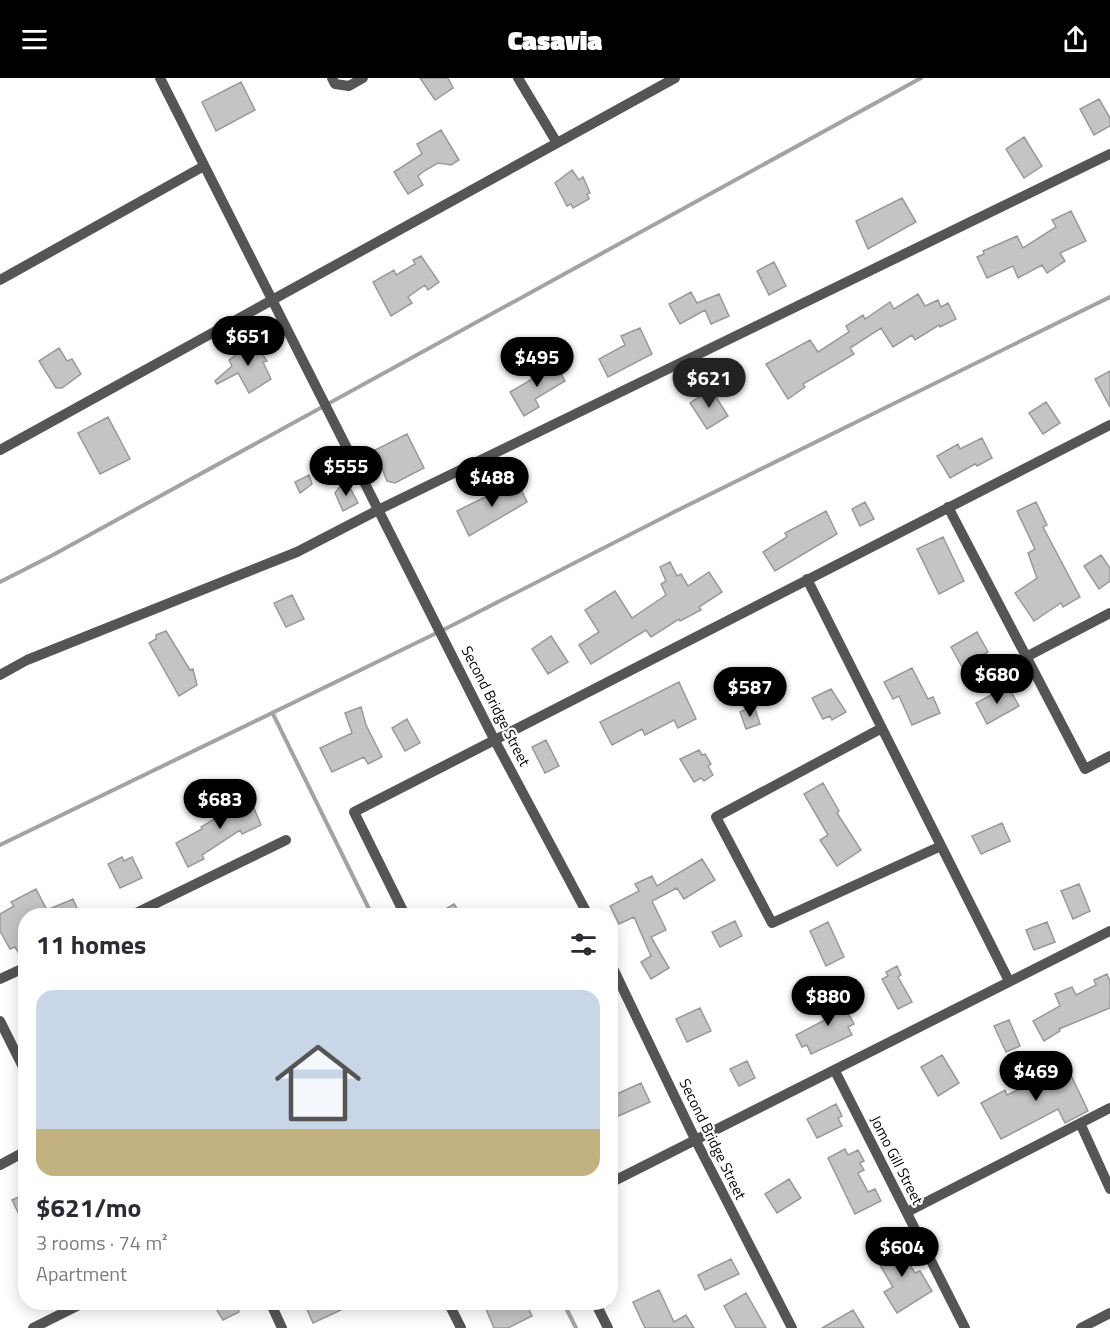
<!DOCTYPE html>
<meta charset="utf-8">
<style>
body{margin:0;font-family:"Titillium Web",sans-serif;background:#f7f7f7;color:#2b2b33;height:100vh;display:flex;flex-direction:column;font-size:22px;white-space:nowrap}
*{box-sizing:border-box;margin:0}
p{font-size:20px;color:#7c7c81}
.icon{flex:none;width:33px;height:33px;fill:none;stroke:currentColor;stroke-width:2;stroke-linecap:round;stroke-linejoin:round}
.map{position:relative;flex:1;overflow:hidden}
.side{position:absolute;left:18px;top:830px;width:600px;height:402px;display:flex;flex-direction:column;background:#fff;border-radius:24px;box-shadow:0 3px 15px #0003}
.side>*{flex:none}
.price{position:absolute;translate:-50% -51px;padding:0 14px;border-radius:21px;background:#000;color:#fff;font-size:20px;line-height:39px;filter:drop-shadow(0 2px 3px #0008)}
.price::after{content:'';position:absolute;left:50%;top:36px;width:18px;height:14px;margin-left:-9px;background:inherit;clip-path:polygon(0 0,100% 0,50% 100%)}
.price.current{background:#222;color:#fff}
ul{padding:0;list-style:none}
li{display:grid;align-content:center;gap:12px;height:318px;padding:0 18px}
li span{display:grid;place-items:center;height:186px;border-radius:18px;color:#555}
li>.icon{margin-inline-start:auto}
span .icon{width:108px;height:108px;fill:#fffc;stroke-width:1}
li b{font-size:26px}
h2{display:flex;justify-content:space-between;align-items:center;height:72px;padding:0 18px;font-size:26px}
header{display:flex;justify-content:space-between;align-items:center;height:78px;padding:0 18px;background:#000;color:#fff;font-size:27px;font-weight:800}
.map>svg:first-child{display:block}
.lines{fill:none;stroke-linecap:round;stroke-linejoin:round}
.stream{stroke:#a3a3a3;stroke-width:4}
.building{fill:#c4c4c4;stroke:#999;stroke-width:1.5}
.minor{stroke:#555;stroke-width:10}
.labels{text-anchor:middle;dominant-baseline:central;stroke-width:4.5;stroke-linejoin:round;paint-order:stroke}
.street-label{font-size:15px;fill:#000;stroke:#fff}
</style>
<header><svg class="icon" aria-label="menu" viewBox="0 0 24 24"><path d="M4 6h16M4 12h16M4 18h16"/></svg>Casavia<svg class="icon" aria-label="share" viewBox="0 0 24 24"><path d="M12 15V3M7 8l5-5 5 5M5 13v7h14v-7"/></svg></header>
<div class="map">
<svg width="1110" height="1250" viewBox="0 0 1110 1250">
<rect width="100%" height="100%" fill="#fff"/>
<g class="lines">
<path class="stream" d="M0 504 51 478 921 0
M273 636 372 837
M0 767 451 548 678 432 1110 219
M563 1224 576 1250"/>
</g>
<path class="building" d="M420 0H448L453 10 435 22Z
M241 4 255 32 216 53 202 24Z
M1099 21 1110 40V48L1094 57 1080 31Z
M441 52 459 82 451 87 438 85 424 93 418 98 423 107 408 116 394 94 422 76 417 66Z
M1024 59 1042 88 1024 100 1006 71Z
M572 92 579 102 583 99 590 115 587 116 589 121 573 130 571 126 567 128 555 105Z
M902 120 916 144 868 171 856 143Z
M1071 133 1086 163 1060 175 1065 183 1047 195 1042 187 1018 200 1013 188 987 200 977 179 984 176 983 173 1017 158 1023 170 1056 149 1052 142Z
M421 178 439 204 428 212 425 207 408 219 412 225 391 238 373 204 394 192 396 197 415 186 413 182Z
M774 184 786 208 769 217 757 193Z
M691 214 697 225 719 216 729 238 711 246 705 232 680 246 669 226Z
M918 216 925 228 938 222 941 229 948 225 956 241 940 249 939 247 915 262 912 257 893 269 881 250 850 270 854 276 803 306 805 309 788 321 766 286 810 262 818 274 849 254 846 248 863 237 865 241 890 224 894 231Z
M640 250 652 276 608 299 599 281 625 267 621 258Z
M253 262 267 283 263 284 271 301 249 315 238 295 217 306 215 303 232 288 229 282 236 277 234 273Z
M59 270 67 283 72 281 81 296 62 310H56L39 283Z
M553 282 565 303 535 321 539 329 524 338 510 314 541 296 538 291Z
M1110 293V329L1095 301Z
M711 311 728 338 707 351 690 325Z
M1046 324 1060 345 1043 356 1029 335Z
M108 339 130 381 100 396 78 355Z
M407 356 424 390 395 405 387 403 375 372Z
M982 360 992 380 977 388 975 386 950 400 937 378 958 366 960 371Z
M309 397 312 406 300 415 295 404Z
M517 403 527 424 469 458 457 433Z
M347 404 358 425 343 433 335 415 341 407Z
M865 424 874 441 860 448 852 431Z
M1036 424 1047 447 1043 449 1080 519 1063 529 1061 525 1034 543 1015 515 1037 500 1028 475 1035 471 1017 433Z
M826 433 837 456 775 493 763 474 787 459 785 455Z
M943 459 964 503 939 516 917 471Z
M1101 477 1110 490V503L1099 511 1084 488Z
M670 484 677 498 681 496 688 508 709 494 722 514 699 529 701 532 680 543 679 541 651 559 646 552 591 586 579 567 599 554 585 532 615 513 632 540 666 517 661 506 666 503 660 489Z
M292 517 304 541 286 549 274 525Z
M166 553 190 592 193 591 197 607 179 618 149 565 156 561V557Z
M977 554 988 574 962 589 951 569Z
M551 558 568 584 548 596 532 571Z
M912 590 928 621 933 619 940 635 912 647 899 618 893 621 884 604Z
M679 604 696 641 678 650 674 642 645 657 642 651 612 667 600 644Z
M1008 608 1019 628 987 646 976 625Z
M831 611 846 634 832 642 830 638 823 641 812 620Z
M754 628 760 646 746 651 740 634Z
M361 629 366 647 382 679 368 686 364 679 332 694 320 670 352 655 345 635Z
M407 641 420 665 405 673 392 650Z
M546 662 559 688 545 695 532 669Z
M699 672 702 677 705 676 711 686 708 688 713 697 704 703 701 700 694 704 680 681Z
M823 705 839 733 837 735 861 772 837 788 820 762 828 757 804 716Z
M248 716 261 747 242 756 240 752 202 777 204 781 188 789 176 765 202 751 201 749 231 731 228 725Z
M1002 745 1010 763 981 776 972 758Z
M122 779 124 783 132 779 142 800 120 810 108 786Z
M702 781 715 802 684 821 677 810 652 823 666 852 651 859 669 890 651 901 641 884 651 878 634 839 619 846 610 828 639 813 635 806 652 798 657 808Z
M1079 806 1090 833 1073 841 1061 813Z
M36 811 47 832 73 821 80 837H26V851L21 853 26 860V882H23L15 869 10 871 0 853V836L14 828 11 824Z
M454 826 461 837H435Z
M735 843 742 858 720 869 712 854Z
M828 844 844 879 826 888 810 853Z
M1047 844 1055 864 1034 872 1026 852Z
M897 888 901 897 898 899 912 924 898 931 882 901 888 898 886 894Z
M1107 896 1110 903V930L1059 951 1060 953 1044 963 1033 943 1060 928 1055 916 1072 909 1076 917 1096 907 1094 902Z
M839 918 854 946 848 949 852 957 811 976 807 967 802 969 796 957 825 942 818 929Z
M700 930 711 953 687 964 676 941Z
M1009 942 1020 968 1006 974 994 948Z
M942 977 959 1005 938 1018 921 989Z
M1050 977 1061 1000 1070 995 1088 1033 1065 1045 1058 1031 1001 1061 981 1025 1005 1012 1007 1017 1046 999 1038 983Z
M747 983 755 1000 739 1008 730 991Z
M641 1005 650 1024 616 1039 610 1028V1019Z
M836 1026 842 1038 838 1040 842 1048 817 1060 807 1041Z
M845 1071 848 1077 858 1072 864 1083 860 1085 864 1092 858 1095 868 1114 875 1111 881 1123 855 1136 828 1080Z
M789 1101 801 1120 777 1135 765 1116Z
M26 1116V1151L12 1122Z
M896 1164 915 1195 920 1193 932 1213 897 1235 884 1214 893 1209 874 1177Z
M731 1181 739 1196 705 1212 698 1197Z
M659 1212 674 1244 686 1237 694 1250H645L633 1224Z
M746 1215 766 1250H736L724 1228Z
M212 1224H235L239 1234 223 1242Z
M312 1224H358L313 1245 305 1227Z
M483 1224H525L532 1238 508 1250H494Z
M853 1232 864 1250H822Z"/>
<g class="lines">
<path class="minor" d="M160 0 494 661 588 837
M332 0 335 6 349 8 363 0
M518 0 557 65
M0 202 204 88
M0 372 675 0
M948 429 1085 691 1110 678
M807 501 1009 903
M1026 579 1110 535
M0 597 27 582 297 474 378 432 1110 76
M882 650 716 739 772 845 941 768
M132 837 286 762
M405 837 354 734 1110 347
M610 884 695 1061 792 1250
M0 901 26 889
M0 943 26 995
M835 993 965 1250
M1080 1045 1110 1111
M0 1087 26 1073
M610 1105 1110 853
M907 1134 1110 1030
M270 1224 282 1250
M448 1224 461 1250
M595 1224 608 1250
M33 1250 85 1224
M1081 1250 1110 1235"/>
</g>
<g class="labels">
<g class="street-label">
<text transform="translate(496 628) rotate(63)">Second Bridge Street</text>
<text transform="translate(713 1061) rotate(64)">Second Bridge Street</text>
<text transform="translate(897 1082) rotate(63)">Jomo Gill Street</text>
</g>
</g>
</svg>
<b class="price" style="left:248px;top:289px">$651</b>
<b class="price" style="left:537px;top:310px">$495</b>
<b class="price current" style="left:709px;top:331px">$621</b>
<b class="price" style="left:346px;top:419px">$555</b>
<b class="price" style="left:492px;top:430px">$488</b>
<b class="price" style="left:997px;top:627px">$680</b>
<b class="price" style="left:750px;top:640px">$587</b>
<b class="price" style="left:220px;top:752px">$683</b>
<b class="price" style="left:828px;top:949px">$880</b>
<b class="price" style="left:1036px;top:1024px">$469</b>
<b class="price" style="left:902px;top:1200px">$604</b>
<section class="side">
<h2>11 homes<svg class="icon" aria-label="filters" viewBox="0 0 24 24"><path d="M4 7h16M4 17h16"/><circle cx="9" cy="7" r="2"/><circle cx="15" cy="17" r="2"/></svg></h2>
<ul>
<li><span style="background:linear-gradient(#c9d6e8 75%,#c2b280 0)"><svg class="icon" aria-label="home" viewBox="0 0 24 24"><path d="M3 11l9-7 9 7M6 9v11h12V9"/></svg></span><div><b>$621/mo</b><p>3 rooms · 74 m²</p><p>Apartment</p></div></li>
</ul>
</section>
</div>
